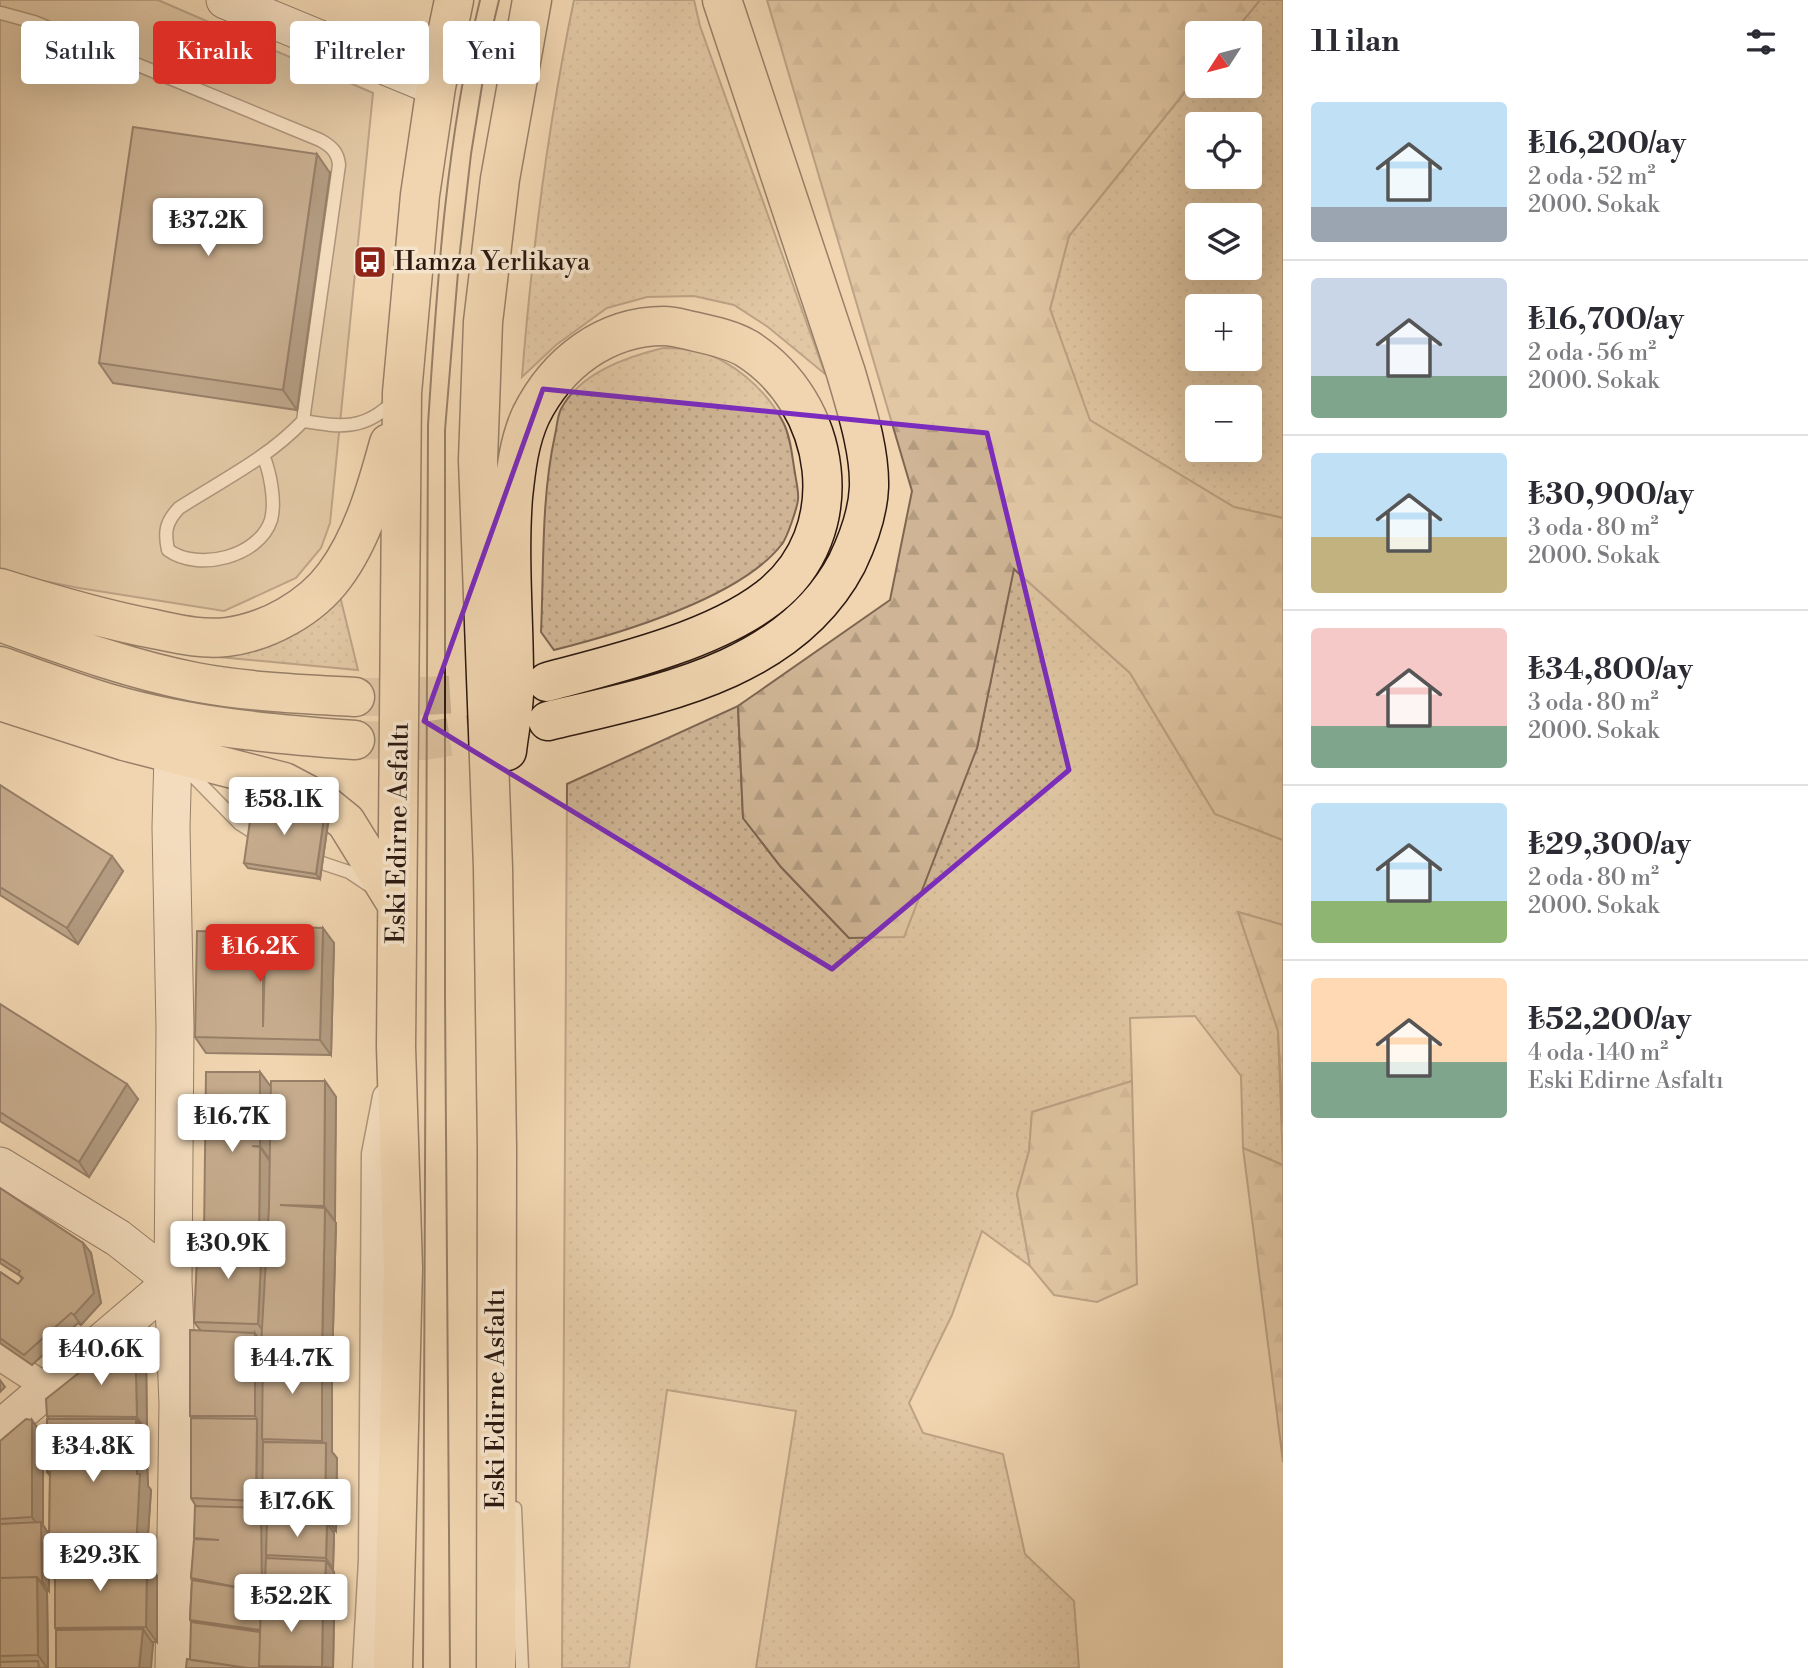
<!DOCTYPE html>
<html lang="tr">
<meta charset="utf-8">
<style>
body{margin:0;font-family:"Libre Bodoni",serif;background:#f2f2f3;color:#2b2b33;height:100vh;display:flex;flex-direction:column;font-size:26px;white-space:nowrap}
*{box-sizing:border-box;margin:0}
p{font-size:23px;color:#7c7c81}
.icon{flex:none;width:38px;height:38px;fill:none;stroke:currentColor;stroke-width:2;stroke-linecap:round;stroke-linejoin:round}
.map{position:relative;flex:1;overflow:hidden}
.drawer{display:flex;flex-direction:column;background:#fff;width:525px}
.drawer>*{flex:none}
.banner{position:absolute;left:21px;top:21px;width:665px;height:63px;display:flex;gap:14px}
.needle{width:46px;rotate:234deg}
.buttons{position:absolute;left:1185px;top:21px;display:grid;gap:14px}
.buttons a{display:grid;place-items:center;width:77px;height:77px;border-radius:7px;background:#fff;box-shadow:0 7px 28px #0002;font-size:35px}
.price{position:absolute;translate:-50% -60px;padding:0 16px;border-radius:7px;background:#fff;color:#222;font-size:23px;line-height:46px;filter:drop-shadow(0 2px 4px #0008)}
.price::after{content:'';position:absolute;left:50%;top:42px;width:21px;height:16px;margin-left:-10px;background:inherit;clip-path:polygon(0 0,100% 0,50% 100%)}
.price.on{background:#d93025;color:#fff}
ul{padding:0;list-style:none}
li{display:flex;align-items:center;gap:21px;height:175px;padding:0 28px}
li+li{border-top:2px solid #e1e1e2}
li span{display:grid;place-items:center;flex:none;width:196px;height:140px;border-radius:7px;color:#555}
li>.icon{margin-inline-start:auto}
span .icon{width:84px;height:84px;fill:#fffc;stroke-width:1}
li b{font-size:30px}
h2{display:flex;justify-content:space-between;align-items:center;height:84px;padding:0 28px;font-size:30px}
.chip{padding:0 24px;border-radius:7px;background:#fff;box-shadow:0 7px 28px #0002;font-size:24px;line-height:63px}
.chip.on{background:#d93025;color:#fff}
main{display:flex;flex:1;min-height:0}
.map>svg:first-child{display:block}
.grass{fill:url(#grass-dots);stroke:#7e6652;stroke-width:2;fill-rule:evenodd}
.forest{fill:url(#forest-firs);stroke:#7e6652;stroke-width:2}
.pitch{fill:#cfb595;stroke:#7e6652;stroke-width:2}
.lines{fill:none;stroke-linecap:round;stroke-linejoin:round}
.highway-tunnel{stroke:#c9af90;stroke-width:38;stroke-dasharray:38 19;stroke-linecap:butt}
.lane-casing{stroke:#5d4738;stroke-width:15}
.street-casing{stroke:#5d4738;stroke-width:29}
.secondary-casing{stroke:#2c1810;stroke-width:39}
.highway-casing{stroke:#2c1810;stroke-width:41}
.lane{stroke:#f5e4cc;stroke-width:12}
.street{stroke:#f5e4cc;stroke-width:26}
.secondary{stroke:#f5e4cc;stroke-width:37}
.highway{stroke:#f0d5b0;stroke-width:38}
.tram{stroke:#2c1810;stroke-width:2}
.wall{fill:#7e6955;stroke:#2c1810;stroke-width:2}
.shaded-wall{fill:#665545;stroke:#2c1810;stroke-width:2}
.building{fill:#927a63;stroke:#2c1810;stroke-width:2}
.marked{fill:none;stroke:#7b2cbf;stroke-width:5;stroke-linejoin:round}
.labels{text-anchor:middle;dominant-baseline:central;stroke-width:7;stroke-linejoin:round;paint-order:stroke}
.poi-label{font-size:26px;fill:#2c1810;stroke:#f5e4cc;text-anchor:start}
.street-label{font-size:26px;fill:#2c1810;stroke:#f5e4cc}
</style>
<main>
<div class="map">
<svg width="1283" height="1668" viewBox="0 0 1283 1668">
<defs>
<pattern id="grass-dots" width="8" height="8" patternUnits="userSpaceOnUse" patternTransform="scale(1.75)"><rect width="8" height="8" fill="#cfb595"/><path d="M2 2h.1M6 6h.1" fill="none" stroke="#b29b7f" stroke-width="1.8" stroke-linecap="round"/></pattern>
<pattern id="forest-firs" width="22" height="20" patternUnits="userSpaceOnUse" patternTransform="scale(1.75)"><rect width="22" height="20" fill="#cfb595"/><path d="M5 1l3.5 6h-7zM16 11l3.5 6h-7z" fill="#b29b7f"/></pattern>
</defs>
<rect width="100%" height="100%" fill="#f0d5b0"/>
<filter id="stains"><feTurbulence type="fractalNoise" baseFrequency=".00286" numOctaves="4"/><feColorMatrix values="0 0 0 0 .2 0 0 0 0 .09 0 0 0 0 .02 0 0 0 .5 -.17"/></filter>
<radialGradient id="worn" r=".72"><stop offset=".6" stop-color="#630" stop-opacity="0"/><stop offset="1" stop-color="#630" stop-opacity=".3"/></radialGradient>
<path class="grass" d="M574 0H694L700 26 825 374 768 327 734 305 694 296 647 297 607 308 556 345 522 377C532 251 548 124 574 0Z
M1260 0H1283V518L1234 507 1089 420 1050 309 1069 236 1197 77V86H1250V33H1233ZM1197 124H1250V177H1197ZM1197 215H1250V268H1197ZM1197 306H1250V359H1197ZM1197 397H1250V450H1197Z
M663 348C673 348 685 348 695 350 731 359 766 389 783 422 791 437 792 457 795 473 796 481 799 492 798 500 797 508 787 538 782 544 741 598 618 634 554 650L541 632C544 567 541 499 555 435 557 427 557 417 561 409 580 373 626 357 663 348Z
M1013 568 1130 673 1215 814 1283 840V925L1238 912 1278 1031 1283 1165 1243 1148 1241 1076 1195 1016 1130 1018 1132 1081 1032 1112 1029 1151 1017 1194 1030 1266 982 1231 952 1315 909 1403 923 1433 1003 1454 1025 1554 1074 1601 1079 1668H756L796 1411 667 1390 629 1668H562L567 784 738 706 743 818 781 867 849 938 977 748Z
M340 596 358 670 208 656Z"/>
<path class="forest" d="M767 0H1260L1233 33H1197V77L1069 236 1050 309 1090 420 1234 507 1283 518V840L1215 814 1130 673 1014 569 977 748 904 937 849 938 781 867 743 818 738 706 890 600 912 491Z
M1238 912 1283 925V1125L1278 1031Z
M1132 1081 1137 1284 1097 1302 1054 1295 1030 1266 1017 1194 1029 1151 1032 1112Z
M1243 1148 1283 1165V1462Z"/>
<path class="pitch" d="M0 0H158L373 93 330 523 321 548 296 578 224 611 79 588 18 576 0 570Z"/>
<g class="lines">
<path class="highway-tunnel" d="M355 697C410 697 464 696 517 687
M355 740 424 741 520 726"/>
<defs>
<path id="lane" d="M1 13 34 22 320 140C331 146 338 152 339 165L303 421C341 427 364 431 394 401
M263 455C270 472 276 501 271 520 259 557 198 572 168 550 164 531 166 522 179 508 221 481 268 458 303 421
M185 768 240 824 262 838
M307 858 349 872 370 886
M515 1508 522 1668"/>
<path id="street" d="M0 1357 48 1388
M366 1668 372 1560 375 1154 386 1097"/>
<path id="secondary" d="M225 0 436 87
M173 755 171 827 175 1028 173 1281 178 1404 174 1668
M0 1166 118 1238 173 1281
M0 1429 173 1281"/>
<path id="highway" d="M0 588C51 604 101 619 154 629 178 634 202 640 227 637 267 632 311 608 335 575 363 537 377 487 389 443
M0 622C64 645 128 669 195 682 248 692 302 694 355 697
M0 666C37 679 74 693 111 704 191 727 273 734 355 740
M0 701 124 741 284 782 320 801 346 822 396 903
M548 721C657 695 790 672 847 563 858 540 868 513 869 487 870 450 856 408 846 373L722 0
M507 751C509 733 513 714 514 695 515 629 508 563 513 497 516 469 519 441 531 415 557 363 605 326 664 326 673 326 683 329 692 331 710 335 730 339 746 348 833 402 853 533 768 598 712 641 615 664 547 682
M393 1668 403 1268 396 1047 402 393 420 195 436 87 454 0
M496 1668 497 1149 493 868 478 460 483 322 500 179 532 0"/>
</defs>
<use href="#lane" class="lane-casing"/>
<use href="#street" class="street-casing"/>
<use href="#secondary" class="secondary-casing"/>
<use href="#highway" class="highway-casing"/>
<use href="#lane" class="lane"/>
<use href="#street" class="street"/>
<use href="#secondary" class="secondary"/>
<use href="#highway" class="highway"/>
<path class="tram" d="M423 1668 428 425C437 283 446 139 480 0
M450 1668 445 997V430L459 260 471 154 489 42 499 0"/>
</g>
<path class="wall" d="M330 173 297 410 113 383 99 363Z
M0 785 123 871 78 944 0 895Z
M329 816 320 879 248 868 244 863Z
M265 936 334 943 331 1055 206 1053 195 1037Z
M0 1004 138 1099 89 1177 0 1121Z
M260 1072 271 1087 325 1081 336 1097 334 1221 336 1223 332 1364H330L332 1368V1452L337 1458 336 1531H333L334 1533 333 1569H332L334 1572 331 1613 334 1618 333 1668H186L190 1660 192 1622 190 1620 192 1581 191 1578 195 1539 194 1538 196 1506 191 1498 192 1418 190 1416 201 1331 194 1322 205 1237 204 1235Z
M0 1188 83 1243 91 1253 101 1303 81 1325 78 1323 32 1365 0 1343V1272L18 1284 22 1279 20 1276 0 1263Z
M146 1352 147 1432H145L146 1434 148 1486 151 1490 146 1561 157 1576V1642H152L153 1644 57 1630 55 1628V1558L49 1549 50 1476 47 1472 49 1419 47 1416Z
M0 1380 5 1387 0 1392Z
M43 1436V1525L48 1533 49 1591H47L48 1668H0V1441Z"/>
<path class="shaded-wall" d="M317 154 330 173 297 410 283 390Z
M325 811 329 816 320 879 316 874Z
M112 856 123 871 78 944 67 928Z
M323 928 334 943 331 1055 320 1040Z
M263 933 273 948 263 1027Z
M260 1072 271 1087V1161L260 1146Z
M325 1081 336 1097 335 1221 324 1206Z
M127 1084 138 1099 89 1177 79 1162Z
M260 1147 271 1163 269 1339 258 1324 262 1240 259 1236Z
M325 1208 336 1223 332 1364 322 1349Z
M83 1243 91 1253 101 1303 81 1325 74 1315Z
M255 1333 263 1346H261L265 1352 262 1439 268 1447 267 1516 256 1501 257 1420 255 1416Z
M135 1336 146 1352 147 1432 137 1417Z
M322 1353 332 1368V1452L337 1458 336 1531 325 1516 326 1447 322 1441Z
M136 1419 146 1434 148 1486 151 1490 146 1565 136 1550 137 1474Z
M32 1420 43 1436V1525L48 1533 49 1591 42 1581 41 1530 32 1517Z
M261 1508 265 1515 262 1514 268 1523 266 1555 268 1559 264 1600 269 1607 260 1630Z
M327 1523 334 1533 333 1569 326 1558Z
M147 1561 157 1576V1642L146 1627Z
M326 1561 334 1572 331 1613 324 1603Z
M37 1577 47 1592 48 1668H47L38 1655Z
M323 1602 334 1618 333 1668 322 1667Z
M143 1629 153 1644 151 1668H139Z"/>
<path class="building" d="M133 127 317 154 283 390 99 363Z
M0 785 112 856 67 928 0 887Z
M253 800 325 811 316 874 244 863Z
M266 926 323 928 320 1040 195 1037 197 931 263 933V1027Z
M0 1004 127 1084 79 1162 0 1112Z
M206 1072H260V1146H252L260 1147 259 1236 204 1235Z
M271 1081H325L324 1206 280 1205 325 1208 322 1349 261 1346 269 1207Z
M0 1188 83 1243 94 1293 74 1315 71 1313 24 1355 0 1338V1272L18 1284 23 1278 18 1274 20 1271 0 1258Z
M198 1237 262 1240 258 1324 194 1322Z
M190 1330 255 1333V1416H190Z
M135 1336 137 1417 47 1416 46 1399 124 1337Z
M263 1350 322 1353V1441L262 1439Z
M191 1418 257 1419 256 1501 191 1498Z
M26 1419 32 1420V1517L0 1519V1441Z
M47 1419H136L137 1474H140L136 1550 49 1549 50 1472H47Z
M263 1442 326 1443 325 1516 262 1514Z
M195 1506 261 1508 262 1592 260 1630 190 1620 192 1580 241 1588 191 1578 194 1539 219 1540 194 1538Z
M267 1520 327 1523 326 1558 266 1555Z
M41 1522 42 1581H40L37 1577 0 1578V1524Z
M55 1557 147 1561 146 1627 55 1628Z
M266 1558 326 1561 324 1603 264 1600Z
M37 1577 38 1655 0 1656V1578Z
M261 1601 323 1602 322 1667 259 1666Z
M191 1622 260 1632 259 1668H248L190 1660Z
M143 1629 139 1668H56V1630Z
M187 1659 248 1668H186Z
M38 1661 39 1668H0V1662Z"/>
<path d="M0 0H1283V1668H0ZM543 389 987 433 1069 770 832 969 424 721Z" fill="#f0d5b0" fill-opacity=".55" fill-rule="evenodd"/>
<path class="marked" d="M543 389 987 433 1069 770 832 969 424 721Z"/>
<defs>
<symbol id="bus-square" viewBox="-11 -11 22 22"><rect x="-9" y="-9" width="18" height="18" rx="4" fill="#8f2418" stroke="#f5e4cc"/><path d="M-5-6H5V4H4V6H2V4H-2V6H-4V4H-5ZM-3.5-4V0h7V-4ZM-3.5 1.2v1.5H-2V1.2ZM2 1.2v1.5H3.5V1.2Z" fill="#fff"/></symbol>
</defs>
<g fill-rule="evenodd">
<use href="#bus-square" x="351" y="243" width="38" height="38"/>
</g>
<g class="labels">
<g class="poi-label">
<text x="394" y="262">Hamza Yerlikaya</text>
</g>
<g class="street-label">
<text transform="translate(398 833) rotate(-89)">Eski Edirne Asfaltı</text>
<text transform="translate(496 1399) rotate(-90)">Eski Edirne Asfaltı</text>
</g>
</g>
<rect width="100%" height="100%" filter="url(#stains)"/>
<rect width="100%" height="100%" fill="url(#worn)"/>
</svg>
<div class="buttons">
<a><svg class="needle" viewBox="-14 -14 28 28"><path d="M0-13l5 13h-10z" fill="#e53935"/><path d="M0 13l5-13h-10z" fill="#7c7c81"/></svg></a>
<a><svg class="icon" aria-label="locate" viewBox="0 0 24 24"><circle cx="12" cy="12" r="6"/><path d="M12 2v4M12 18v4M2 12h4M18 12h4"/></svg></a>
<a><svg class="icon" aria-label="layers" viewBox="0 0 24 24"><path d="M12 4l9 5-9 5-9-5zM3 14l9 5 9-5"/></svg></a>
<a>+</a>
<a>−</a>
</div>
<b class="price" style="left:208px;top:258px">₺37.2K</b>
<b class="price" style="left:284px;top:837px">₺58.1K</b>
<b class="price on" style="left:260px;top:984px">₺16.2K</b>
<b class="price" style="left:232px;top:1154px">₺16.7K</b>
<b class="price" style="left:228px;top:1281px">₺30.9K</b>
<b class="price" style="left:101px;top:1387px">₺40.6K</b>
<b class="price" style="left:292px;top:1396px">₺44.7K</b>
<b class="price" style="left:93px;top:1484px">₺34.8K</b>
<b class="price" style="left:297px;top:1539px">₺17.6K</b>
<b class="price" style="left:100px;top:1593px">₺29.3K</b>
<b class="price" style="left:291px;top:1634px">₺52.2K</b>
<div class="banner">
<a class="chip">Satılık</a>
<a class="chip on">Kiralık</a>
<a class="chip">Filtreler</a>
<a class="chip">Yeni</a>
</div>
</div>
<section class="drawer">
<h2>11 ilan<svg class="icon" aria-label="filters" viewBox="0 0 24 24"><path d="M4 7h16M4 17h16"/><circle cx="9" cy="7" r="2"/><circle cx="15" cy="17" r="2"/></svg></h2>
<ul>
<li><span style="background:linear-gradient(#bfe0f5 75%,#9aa5b1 0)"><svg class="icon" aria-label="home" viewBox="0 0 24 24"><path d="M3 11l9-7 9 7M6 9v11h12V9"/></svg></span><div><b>₺16,200/ay</b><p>2 oda · 52 m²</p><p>2000. Sokak</p></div></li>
<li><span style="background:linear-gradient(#c9d6e8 70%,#7fa58c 0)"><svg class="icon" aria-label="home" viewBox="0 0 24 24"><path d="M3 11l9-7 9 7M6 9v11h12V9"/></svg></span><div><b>₺16,700/ay</b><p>2 oda · 56 m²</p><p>2000. Sokak</p></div></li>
<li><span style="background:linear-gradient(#bfe0f5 60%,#c2b280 0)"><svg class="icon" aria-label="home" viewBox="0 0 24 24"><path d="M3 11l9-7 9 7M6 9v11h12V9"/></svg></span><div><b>₺30,900/ay</b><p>3 oda · 80 m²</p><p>2000. Sokak</p></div></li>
<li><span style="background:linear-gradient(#f6c9c9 70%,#7fa58c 0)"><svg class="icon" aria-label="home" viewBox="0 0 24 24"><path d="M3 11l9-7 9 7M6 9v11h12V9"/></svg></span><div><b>₺34,800/ay</b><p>3 oda · 80 m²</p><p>2000. Sokak</p></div></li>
<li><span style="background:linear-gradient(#bfe0f5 70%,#8fb573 0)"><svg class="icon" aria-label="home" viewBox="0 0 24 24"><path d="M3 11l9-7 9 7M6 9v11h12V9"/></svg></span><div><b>₺29,300/ay</b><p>2 oda · 80 m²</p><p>2000. Sokak</p></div></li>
<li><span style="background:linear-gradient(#ffd9b3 60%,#7fa58c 0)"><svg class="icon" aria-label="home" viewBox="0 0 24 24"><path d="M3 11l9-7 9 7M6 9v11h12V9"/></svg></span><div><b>₺52,200/ay</b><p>4 oda · 140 m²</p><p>Eski Edirne Asfaltı</p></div></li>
</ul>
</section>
</main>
